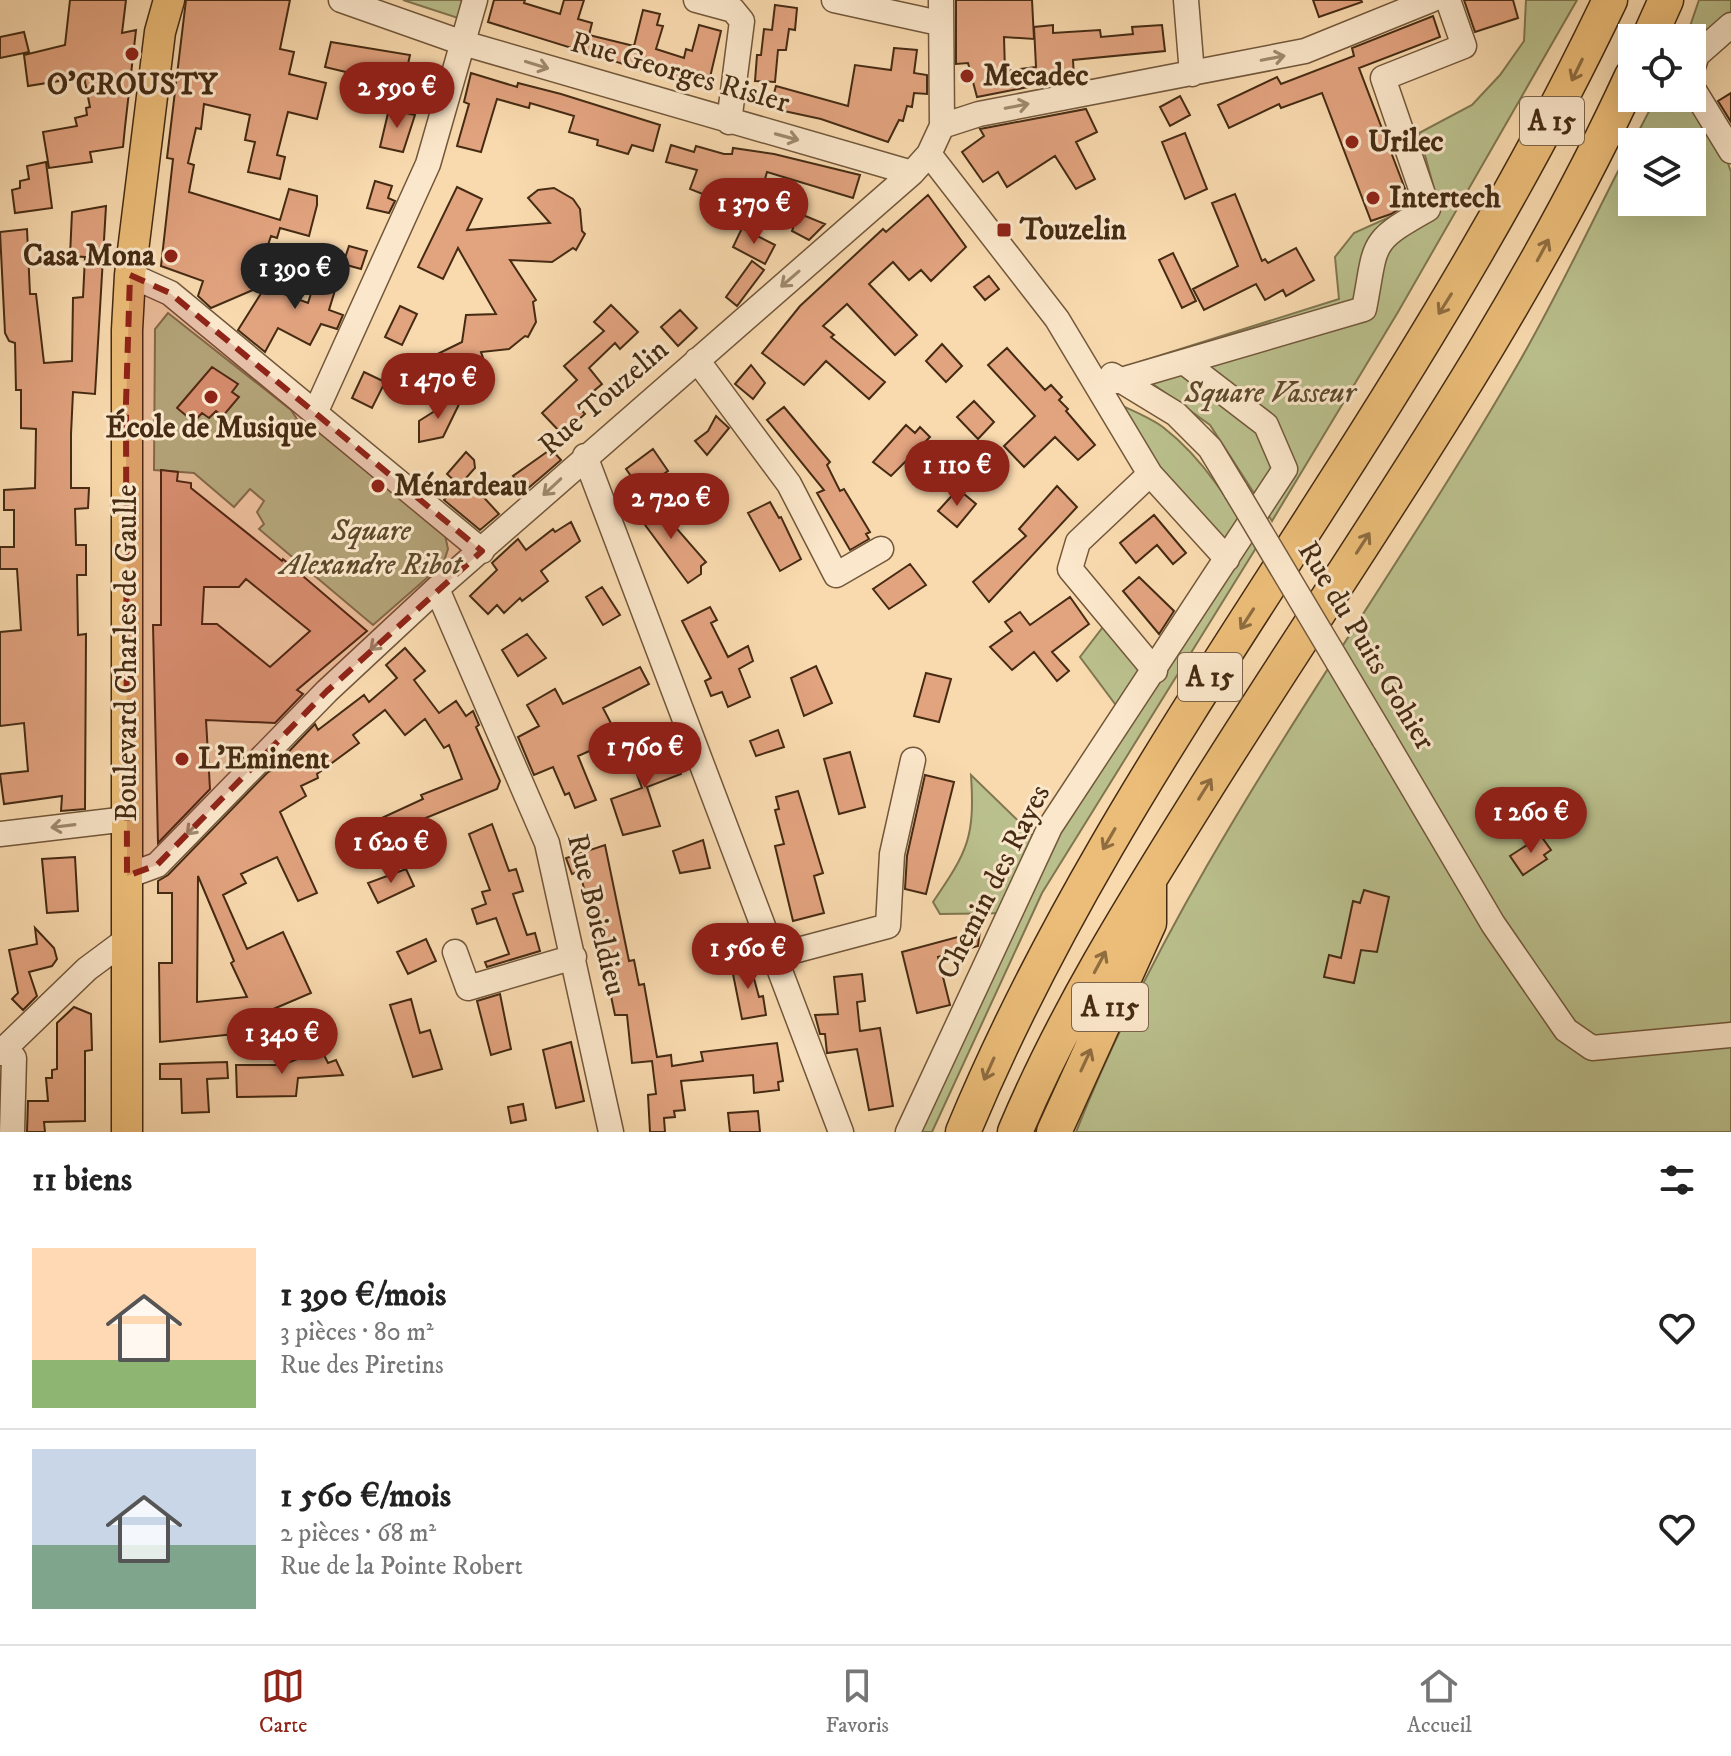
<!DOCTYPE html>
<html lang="fr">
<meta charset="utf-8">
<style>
body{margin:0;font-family:"IM FELL DW Pica",serif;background:#f6f6f6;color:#222;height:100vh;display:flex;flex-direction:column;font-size:30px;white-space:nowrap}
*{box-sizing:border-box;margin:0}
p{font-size:26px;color:#767676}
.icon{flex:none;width:44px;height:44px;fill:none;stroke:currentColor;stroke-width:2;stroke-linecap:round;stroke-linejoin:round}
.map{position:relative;height:1132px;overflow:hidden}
.side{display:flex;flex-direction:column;background:#fff;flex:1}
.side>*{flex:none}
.tools{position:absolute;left:1618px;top:24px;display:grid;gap:16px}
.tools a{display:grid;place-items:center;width:88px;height:88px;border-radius:0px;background:#fff;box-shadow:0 8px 32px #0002;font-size:40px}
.price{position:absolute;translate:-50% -68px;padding:0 18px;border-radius:28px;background:#8f2418;color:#fff;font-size:26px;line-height:52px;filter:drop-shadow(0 2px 4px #0008)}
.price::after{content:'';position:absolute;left:50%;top:48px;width:24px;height:18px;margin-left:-12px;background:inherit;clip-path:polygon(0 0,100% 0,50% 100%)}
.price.selected{background:#222;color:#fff}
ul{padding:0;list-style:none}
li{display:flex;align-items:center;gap:24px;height:200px;padding:0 32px}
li+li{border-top:2px solid #e0e0e0}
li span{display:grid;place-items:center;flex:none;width:224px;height:160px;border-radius:0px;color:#555}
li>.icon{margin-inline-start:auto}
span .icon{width:96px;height:96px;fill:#fffc;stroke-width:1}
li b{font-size:34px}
h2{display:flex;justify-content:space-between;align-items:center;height:96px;padding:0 32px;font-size:34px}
.tab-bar{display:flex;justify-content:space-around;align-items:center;height:112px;border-top:2px solid #e0e0e0;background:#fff;font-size:22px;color:#767676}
.tab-bar a{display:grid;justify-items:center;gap:4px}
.tab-bar .selected{color:#8f2418}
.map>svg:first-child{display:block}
.green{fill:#bac08d;stroke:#807650;stroke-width:2}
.building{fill:#e2a37f;stroke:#452b13;stroke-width:2;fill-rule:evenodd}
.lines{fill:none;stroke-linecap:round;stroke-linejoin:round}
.minor-casing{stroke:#72573a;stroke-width:27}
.major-casing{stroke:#452b13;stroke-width:33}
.highway-casing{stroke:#452b13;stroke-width:37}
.minor{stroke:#fbe7cb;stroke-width:24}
.major{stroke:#ecbd78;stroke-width:30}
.highway{stroke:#ecbd78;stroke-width:34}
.minor-bridge-casing{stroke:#72573a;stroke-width:27;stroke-linecap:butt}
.minor-bridge{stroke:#fbe7cb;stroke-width:24}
.oneway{stroke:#a0896f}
.oneway2{stroke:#906d40}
.marked{fill:#8f2418;fill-opacity:0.2;stroke:#8f2418;stroke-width:6;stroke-dasharray:16 10;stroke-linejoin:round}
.poi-dot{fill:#8f2418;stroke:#fbe7cb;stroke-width:3}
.labels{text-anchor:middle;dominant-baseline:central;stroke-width:6;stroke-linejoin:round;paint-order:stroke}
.shield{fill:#fbe7cb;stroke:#7c634a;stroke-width:2}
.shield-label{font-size:28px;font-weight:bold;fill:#452b13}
.street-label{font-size:30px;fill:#452b13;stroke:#fbe7cb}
.poi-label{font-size:30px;font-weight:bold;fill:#452b13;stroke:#fbe7cb;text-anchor:start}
.park-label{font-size:30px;font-style:italic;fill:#5c492b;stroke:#fbe7cb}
</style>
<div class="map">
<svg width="1731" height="1132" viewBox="0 0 1731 1132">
<rect width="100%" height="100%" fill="#f9daaf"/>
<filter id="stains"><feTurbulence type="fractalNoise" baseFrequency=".0025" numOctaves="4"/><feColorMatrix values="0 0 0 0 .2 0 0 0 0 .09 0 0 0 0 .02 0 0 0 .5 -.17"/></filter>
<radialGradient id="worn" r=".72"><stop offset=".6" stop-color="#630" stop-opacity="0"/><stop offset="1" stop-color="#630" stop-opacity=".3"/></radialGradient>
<path class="green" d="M403 0H462L458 18Z
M1526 0H1577L1398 312 1272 521 1210 425 1150 382 1139 362 1339 299 1335 257 1354 233 1436 196 1419 133 1472 105 1500 75 1524 41Z
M1699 0H1731V20L1686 38Z
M1692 59 1731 172V1132H1076C1185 856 1371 619 1518 364 1559 293 1594 217 1632 144V202H1692V142H1633L1656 98H1692Z
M168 313 291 410 302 427 320 433 445 535 448 549 443 564 373 625 259 529 264 524 257 512 264 501 250 489 234 507 194 473 154 470 155 329Z
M1114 402C1130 410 1150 417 1164 428 1204 459 1232 505 1256 548L1042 893 932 1132H904L1015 913 940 914 933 902C968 851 975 837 971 775L1043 845 1121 712 1080 657 1109 619 1142 656 1176 636 1220 552Z"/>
<path class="building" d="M70 0H126L122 33 136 30 125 127 123 147 90 152 92 162 49 168 43 132 77 126 75 118 87 115 86 108 90 107 84 77 28 86 24 55 65 45Z
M186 0H290L280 49 294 52 289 74 326 83 317 119 288 112 277 155 285 157 280 179 248 172 255 142 245 140 250 115 204 104 201 129 196 128 188 163 194 165 189 192 280 220 289 189 317 196V205L309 236 280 228 277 238 271 236 253 290 211 308 198 296 203 281 161 266 173 159 167 158Z
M494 0H525L524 3 560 14 564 0H584L578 19 592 23 589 35 634 46 643 10 660 14 657 25 663 26 656 49 684 58 686 49 692 51 699 25 721 31 707 90 488 22Z
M956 0H1032L1034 39 1004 37 1005 71 1036 67 1034 27 1053 25V33L1100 30 1101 37 1133 34 1132 27 1162 25 1165 51 1073 60 1074 78 977 97 968 63 956 64Z
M1313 0H1361L1362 2 1319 17Z
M1464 0H1513L1518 18 1475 32Z
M775 5 797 8 795 30 789 29 786 50H778L775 82 755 81 757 55H761L764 29 772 30Z
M1433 16 1440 37 1359 68 1410 202 1391 214 1371 221 1322 93 1281 108 1279 104 1229 128 1218 105 1277 77 1281 84 1354 56 1352 48Z
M24 32 29 52 0 58V37Z
M331 42 410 55 401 95 373 88 375 79 325 67Z
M894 48 917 50 914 73 927 75V94L914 93 912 107 907 106 903 121 899 120 888 142 821 119 770 108 776 86 848 106 855 65 891 70Z
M471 73 517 87 518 83 561 94 660 125 653 151 632 145 628 154 597 145 598 140 569 132 574 116 530 103 529 108 497 99 481 152 457 146 469 104 464 102Z
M1731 93V122L1718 101Z
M1180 96 1190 115 1170 126 1160 107Z
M389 109 415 115 403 152 380 147Z
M1086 109 1097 132 1076 142 1095 179 1076 189 1055 156 1007 187 998 172 983 182 962 152 984 136 980 129Z
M1185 133 1207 189 1185 199 1162 142Z
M671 145 694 152 696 146 724 154H732L733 148 774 154 860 175 853 198 767 172 755 215 690 189 697 170 666 162Z
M46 162 52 208 15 213 12 190 20 188V181L29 179 27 166Z
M375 181 392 186 388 198 395 201 389 213 367 208Z
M457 187 482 199 467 230 550 223 528 198 538 190 554 188 573 199 580 209 582 231 585 234 576 250 573 248 552 262 510 260 536 300 533 302 536 322 528 337 525 336 509 349 481 352 486 367 457 385V394H421L419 363 462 342 466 315 496 314 458 248 443 279 418 267Z
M1235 194 1262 261 1265 259 1268 263 1296 248 1314 280 1286 296 1283 290 1265 300 1256 284 1204 310 1193 289 1238 266 1212 203Z
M928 195 966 247 931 281 921 270 909 280 893 262 869 284 917 335 895 355 847 304 823 326 834 335 831 337 885 382 869 399 826 361 804 385 762 353 800 306 883 229 886 232Z
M106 206 95 394 73 392 71 434V488H89L88 508 75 509 76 545H86V575H77L78 635 86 634 85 809 61 811 62 796 4 804 0 774 28 771 24 723 0 726V632L21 630 17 569H0V547H14V510H4V490L35 488 36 429 21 428V390H16L15 343 9 341 5 333 0 232 27 229 30 294H36L44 363 72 361 73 298 83 297 85 257 70 256 72 212Z
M798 213 825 224 809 240 792 231Z
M742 228 775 245 765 264 733 247Z
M349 246 367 251 361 269 343 264Z
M1173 253 1196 301 1182 308 1159 260Z
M322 259 343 264 329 310 343 315 337 329 321 324 310 345 278 328 265 352 238 330 265 287 308 303Z
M752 261 764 270 737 306 726 297Z
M989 276 999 289 985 300 974 287Z
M611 305 638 332 620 349 615 343 589 368 602 384 577 405 585 414 562 434 542 413 577 380 564 366 604 331 594 322Z
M400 306 417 314 402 345 385 337Z
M680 310 697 328 678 346 661 327Z
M942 344 962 366 946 382 926 361Z
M1007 348 1045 390 1051 385 1062 397 1059 400 1068 409 1066 411 1095 445 1078 460 1055 437 1024 467 1004 446 1035 416 988 365Z
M751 365 765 383 753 399 735 384Z
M212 367 238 384 232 392 239 397 223 416 216 411 209 418 202 413 194 422 177 408Z
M364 372 385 382 372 408 352 398Z
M465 392 443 437 419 442V421Z
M974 401 994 422 978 439 957 417Z
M784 407 830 462 827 465 840 491 844 489 870 532 866 534 869 539 850 550 817 493 824 490 767 420Z
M716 416 729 428 707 455 695 441 708 431Z
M906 425 915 433 920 427 930 437 891 476 873 462Z
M551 449 561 460 526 490 513 476Z
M653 449 668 471 659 477V487L646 497 626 469Z
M466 452 474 460 475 468 466 478 499 514 480 530 444 500 459 485 447 474Z
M161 470 178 472 177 481 191 483V488L282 561 283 559 367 631 297 690 303 694 275 723 206 720 210 789 158 843 153 625H161ZM246 579 310 631 270 667 217 624H202L204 587H239Z
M1057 486 1077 507 989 602 973 582 1026 536 1019 529Z
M958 489 976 504 957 527 938 511Z
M650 498 706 562 701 566V574L688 583 634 510Z
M770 502 779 518 781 517 801 559 780 571 748 513Z
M1154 515 1186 553 1173 564 1157 545 1136 563 1120 543Z
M571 522 580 541 541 571 548 581 522 601 520 598 504 613 497 605 488 614 470 596 497 570 492 563 518 539 526 550 553 529 555 532Z
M910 564 926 585 889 609 873 589Z
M1139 577 1174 611 1159 634 1123 591Z
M602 587 620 615 603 625 586 597Z
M1070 597 1089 624 1052 652 1069 671 1057 681 1034 652 1012 670 990 647 1012 631 1005 622 1020 612 1030 625Z
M710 607 717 620 711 623 728 657 748 646 753 661 739 669 750 697 728 707 722 692 711 696 705 681 711 678 682 621Z
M527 634 546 658 518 676 502 650Z
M405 648 425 671 414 680 439 713 456 701 466 716 473 711 479 725 476 727 500 781 497 789 362 844 357 833 360 828 423 799 421 795 462 779 449 745 444 748 425 719 405 735 385 710 353 735 359 743 317 774 318 778 301 786 306 796 280 812 317 893 298 901 277 857 241 874 246 883 223 895 247 949 283 932 311 993 264 1013V1031L160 1042 159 963H172V893H158V881L168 875 268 772 280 767 278 763 315 724 318 730 364 695 369 702 397 678 386 665ZM198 876 234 961 231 963 247 997 197 1002Z
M816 666 832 703 804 716 791 678Z
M640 667 649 684 603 708 616 733 608 738 610 742 578 756 596 800 575 808 569 793 565 795 553 767 534 775 518 737 539 726 527 705 555 689 563 704Z
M926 673 951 679 939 722 914 716Z
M778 730 784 747 756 756 750 741Z
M670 744 681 774 647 787 660 826 623 835 611 799 642 788 631 759Z
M850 752 865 807 839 814 824 759Z
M925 775 954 782 926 894 905 889 907 856Z
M798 791 823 873 814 876 824 913 793 921 775 846 784 844 775 810 779 809 776 797Z
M492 824 509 871 516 869 523 891 513 894 527 935 535 933 540 951 487 967 485 962 509 954 496 918 477 924 472 909 486 904 482 892 490 890 469 834Z
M1541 836 1551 850 1544 855 1547 859 1523 875 1510 856Z
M703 840 710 868 680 873 673 851Z
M605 845 629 961 634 960 639 985 644 984 657 1057 671 1055 672 1066 703 1061 701 1052 777 1043 783 1081 778 1082 779 1090 754 1093 753 1075 681 1081 685 1110 674 1111 675 1117 664 1118 665 1132H650L648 1095 656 1094 652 1061 632 1063 627 1015H615L590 897 586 898 580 871 572 874 566 858Z
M75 857 78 911 47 913 42 859Z
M406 869 414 886 378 903 368 883Z
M1364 890 1389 897 1377 952 1361 950 1354 983 1324 977 1329 955 1341 958 1353 901 1360 903Z
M35 928 54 948 57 959 52 966 29 972 37 996 23 1010 12 999 18 993 9 950 37 944Z
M980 931 978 946 938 957 950 1005 917 1013 902 952Z
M426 939 436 961 408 974 397 952Z
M749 960 759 997 763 996 766 1015 742 1019 731 964Z
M862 974 865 1001 857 1002 860 1031 880 1028 893 1106 869 1110 857 1049 827 1053 825 1034H820L815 1015 838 1014 834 977Z
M500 994 511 1049 491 1055 477 1001Z
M411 999 420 1033 430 1030 442 1069 413 1077 390 1005Z
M74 1007 91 1014 92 1050 85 1051V1121L44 1122 45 1132H27L28 1101H48L46 1078H52V1070L57 1069V1023Z
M571 1042 584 1101 556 1108 543 1050Z
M321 1049 328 1063 336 1060 343 1075 298 1078 296 1096 237 1097 236 1065H283Z
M227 1062 228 1078 207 1079 209 1112 182 1113 181 1079H160V1064Z
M523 1104 526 1120 511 1123 508 1107Z
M758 1111 760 1132H730L728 1113Z"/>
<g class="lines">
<defs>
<path id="minor" d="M341 0 463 43 912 173
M696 0 733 10 742 21 729 122
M834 0 939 23
M1186 0 1192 74
M1692 70 1697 55 1731 25
M1692 87 1731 151
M942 126 979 114 1305 51 1431 0
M929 154 1057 319 1150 474 1227 559
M130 275 170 293 482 551
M697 360 789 484 836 575 881 549
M1112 375 1176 414 1210 448 1236 491
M1118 381 1364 309C1377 243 1367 243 1428 209L1383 78 1464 46 1448 0
M316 411 428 164 475 0
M585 456 841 1132
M1150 474 1078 542 1070 569 1155 671
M437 589 547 843 611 1132
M1384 739 1493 924 1566 1030 1592 1048 1731 1035
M0 834 127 819
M127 876 157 865 327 691 443 583 912 173 929 154 942 126 941 0
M455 952 468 988 574 957
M775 956 888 926 892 854 913 760
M5 1047 14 1058 12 1132
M0 1053 87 969 126 940
M908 1132 1050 827 1285 469 1266 425 1184 362"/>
<path id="major" d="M127 1132V330L130 275 160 32 169 0"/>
<path id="highway" d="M1649 38 1666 0
M963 1132C1060 898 1195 702 1330 490 1432 331 1529 170 1610 0
M1015 1132C1064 1015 1132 906 1199 799 1347 561 1515 331 1632 76
M1054 1132 1149 923V881"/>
</defs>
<use href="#minor" class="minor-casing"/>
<use href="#major" class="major-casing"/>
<use href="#highway" class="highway-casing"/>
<use href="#minor" class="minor"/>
<use href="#major" class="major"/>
<use href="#highway" class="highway"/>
<defs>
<path id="minor-bridge" d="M1236 491 1384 739"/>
</defs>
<use href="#minor-bridge" class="minor-bridge-casing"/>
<use href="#minor-bridge" class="minor-bridge"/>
</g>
<defs><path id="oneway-shaft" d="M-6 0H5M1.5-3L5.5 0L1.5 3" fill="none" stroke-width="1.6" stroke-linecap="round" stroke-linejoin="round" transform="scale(2)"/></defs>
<g class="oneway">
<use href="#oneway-shaft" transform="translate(1273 58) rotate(-11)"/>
<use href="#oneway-shaft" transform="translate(537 65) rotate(17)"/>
<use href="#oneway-shaft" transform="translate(1017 106) rotate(-11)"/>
<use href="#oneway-shaft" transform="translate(787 137) rotate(15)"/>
<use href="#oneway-shaft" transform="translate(790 279) rotate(139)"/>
<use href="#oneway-shaft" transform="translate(552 487) rotate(137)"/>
<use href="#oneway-shaft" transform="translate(379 642) rotate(137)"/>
<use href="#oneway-shaft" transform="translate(63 826) rotate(173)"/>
<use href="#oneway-shaft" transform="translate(195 826) rotate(134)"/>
</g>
<g class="oneway2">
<use href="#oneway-shaft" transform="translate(1577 70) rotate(116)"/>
<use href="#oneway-shaft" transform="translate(1543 250) rotate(-62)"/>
<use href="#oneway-shaft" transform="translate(1445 304) rotate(122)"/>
<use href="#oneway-shaft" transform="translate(1363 543) rotate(-57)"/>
<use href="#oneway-shaft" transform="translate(1247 619) rotate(123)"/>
<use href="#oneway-shaft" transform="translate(1205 789) rotate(-58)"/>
<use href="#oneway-shaft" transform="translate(1109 839) rotate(120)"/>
<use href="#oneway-shaft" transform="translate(1100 962) rotate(-62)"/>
<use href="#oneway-shaft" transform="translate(1086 1060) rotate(-65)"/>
<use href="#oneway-shaft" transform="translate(989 1069) rotate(114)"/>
</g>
<path class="marked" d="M130 275 170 293 482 551 327 691 157 865 127 876 126 403Z"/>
<g class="poi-dot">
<circle cx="132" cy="54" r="8"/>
<circle cx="967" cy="76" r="8"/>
<circle cx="1352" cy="142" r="8"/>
<circle cx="1373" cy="198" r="8"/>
<rect x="996" y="222" width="16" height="16" rx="4"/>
<circle cx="171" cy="256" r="8"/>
<circle cx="211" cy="397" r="8"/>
<circle cx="378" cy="486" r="8"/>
<circle cx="182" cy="759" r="8"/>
</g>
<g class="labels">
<g class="shield">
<rect x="1520" y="97" width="64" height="48" rx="6"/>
<rect x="1178" y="653" width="64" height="48" rx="6"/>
<rect x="1072" y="983" width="76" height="48" rx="6"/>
</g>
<g class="shield-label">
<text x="1552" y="121">A 15</text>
<text x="1210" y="677">A 15</text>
<text x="1110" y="1007">A 115</text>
</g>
<g class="street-label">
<text transform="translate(680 73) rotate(16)">Rue Georges Risler</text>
<text transform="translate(604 398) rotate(-41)">Rue Touzelin</text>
<text transform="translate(1366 646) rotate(59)">Rue du Puits Gohier</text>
<text transform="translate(127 653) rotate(-90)">Boulevard Charles de Gaulle</text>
<text transform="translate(994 882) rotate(-63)">Chemin des Rayes</text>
<text transform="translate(596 915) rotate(76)">Rue Boieldieu</text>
</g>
<g class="poi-label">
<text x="983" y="76">Mecadec</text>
<text x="132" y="85" text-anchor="middle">O'CROUSTY</text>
<text x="1368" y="142">Urilec</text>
<text x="1389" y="198">Intertech</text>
<text x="1020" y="230">Touzelin</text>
<text x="155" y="256" text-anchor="end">Casa Mona</text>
<text x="211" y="428" text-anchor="middle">École de Musique</text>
<text x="394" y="486">Ménardeau</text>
<text x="198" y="759">L'Eminent</text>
</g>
<g class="park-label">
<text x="1270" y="393">Square Vasseur</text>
<text x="371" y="531">Square<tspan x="371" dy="34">Alexandre Ribot</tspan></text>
</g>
</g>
<rect width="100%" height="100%" filter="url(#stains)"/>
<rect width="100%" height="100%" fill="url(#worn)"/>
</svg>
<div class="tools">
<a><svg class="icon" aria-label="locate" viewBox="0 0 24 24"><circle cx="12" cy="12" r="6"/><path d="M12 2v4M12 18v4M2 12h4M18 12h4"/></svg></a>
<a><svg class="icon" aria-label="layers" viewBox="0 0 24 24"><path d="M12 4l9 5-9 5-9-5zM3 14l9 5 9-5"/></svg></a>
</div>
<b class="price" style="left:397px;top:130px">2 590 €</b>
<b class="price" style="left:754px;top:246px">1 370 €</b>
<b class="price selected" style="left:295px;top:311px">1 390 €</b>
<b class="price" style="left:438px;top:421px">1 470 €</b>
<b class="price" style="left:957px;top:508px">1 110 €</b>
<b class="price" style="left:671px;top:541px">2 720 €</b>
<b class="price" style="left:645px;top:790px">1 760 €</b>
<b class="price" style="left:1531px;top:855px">1 260 €</b>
<b class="price" style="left:391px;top:885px">1 620 €</b>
<b class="price" style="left:748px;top:991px">1 560 €</b>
<b class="price" style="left:282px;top:1076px">1 340 €</b>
</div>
<section class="side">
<h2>11 biens<svg class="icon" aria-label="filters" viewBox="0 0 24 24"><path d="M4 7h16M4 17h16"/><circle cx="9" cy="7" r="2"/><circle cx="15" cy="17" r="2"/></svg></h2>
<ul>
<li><span style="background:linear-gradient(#ffd9b3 70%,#8fb573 0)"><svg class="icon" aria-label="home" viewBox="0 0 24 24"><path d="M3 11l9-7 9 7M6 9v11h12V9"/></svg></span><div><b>1 390 €/mois</b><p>3 pièces · 80 m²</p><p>Rue des Piretins</p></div><svg class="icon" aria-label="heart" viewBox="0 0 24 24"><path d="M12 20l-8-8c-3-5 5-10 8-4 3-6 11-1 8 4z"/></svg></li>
<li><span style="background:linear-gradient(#c9d6e8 60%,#7fa58c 0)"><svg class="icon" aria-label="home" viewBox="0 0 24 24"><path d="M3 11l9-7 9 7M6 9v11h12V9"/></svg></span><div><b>1 560 €/mois</b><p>2 pièces · 68 m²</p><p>Rue de la Pointe Robert</p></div><svg class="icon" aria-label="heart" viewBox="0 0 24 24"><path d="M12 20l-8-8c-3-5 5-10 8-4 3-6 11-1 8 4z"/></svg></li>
</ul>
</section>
<nav class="tab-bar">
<a class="selected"><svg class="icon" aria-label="map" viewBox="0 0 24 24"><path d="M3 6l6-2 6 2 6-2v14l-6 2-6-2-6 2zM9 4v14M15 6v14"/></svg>Carte</a>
<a><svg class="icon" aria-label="saved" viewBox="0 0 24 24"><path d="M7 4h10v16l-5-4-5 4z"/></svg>Favoris</a>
<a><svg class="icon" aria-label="home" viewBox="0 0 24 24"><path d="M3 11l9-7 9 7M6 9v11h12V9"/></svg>Accueil</a>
</nav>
